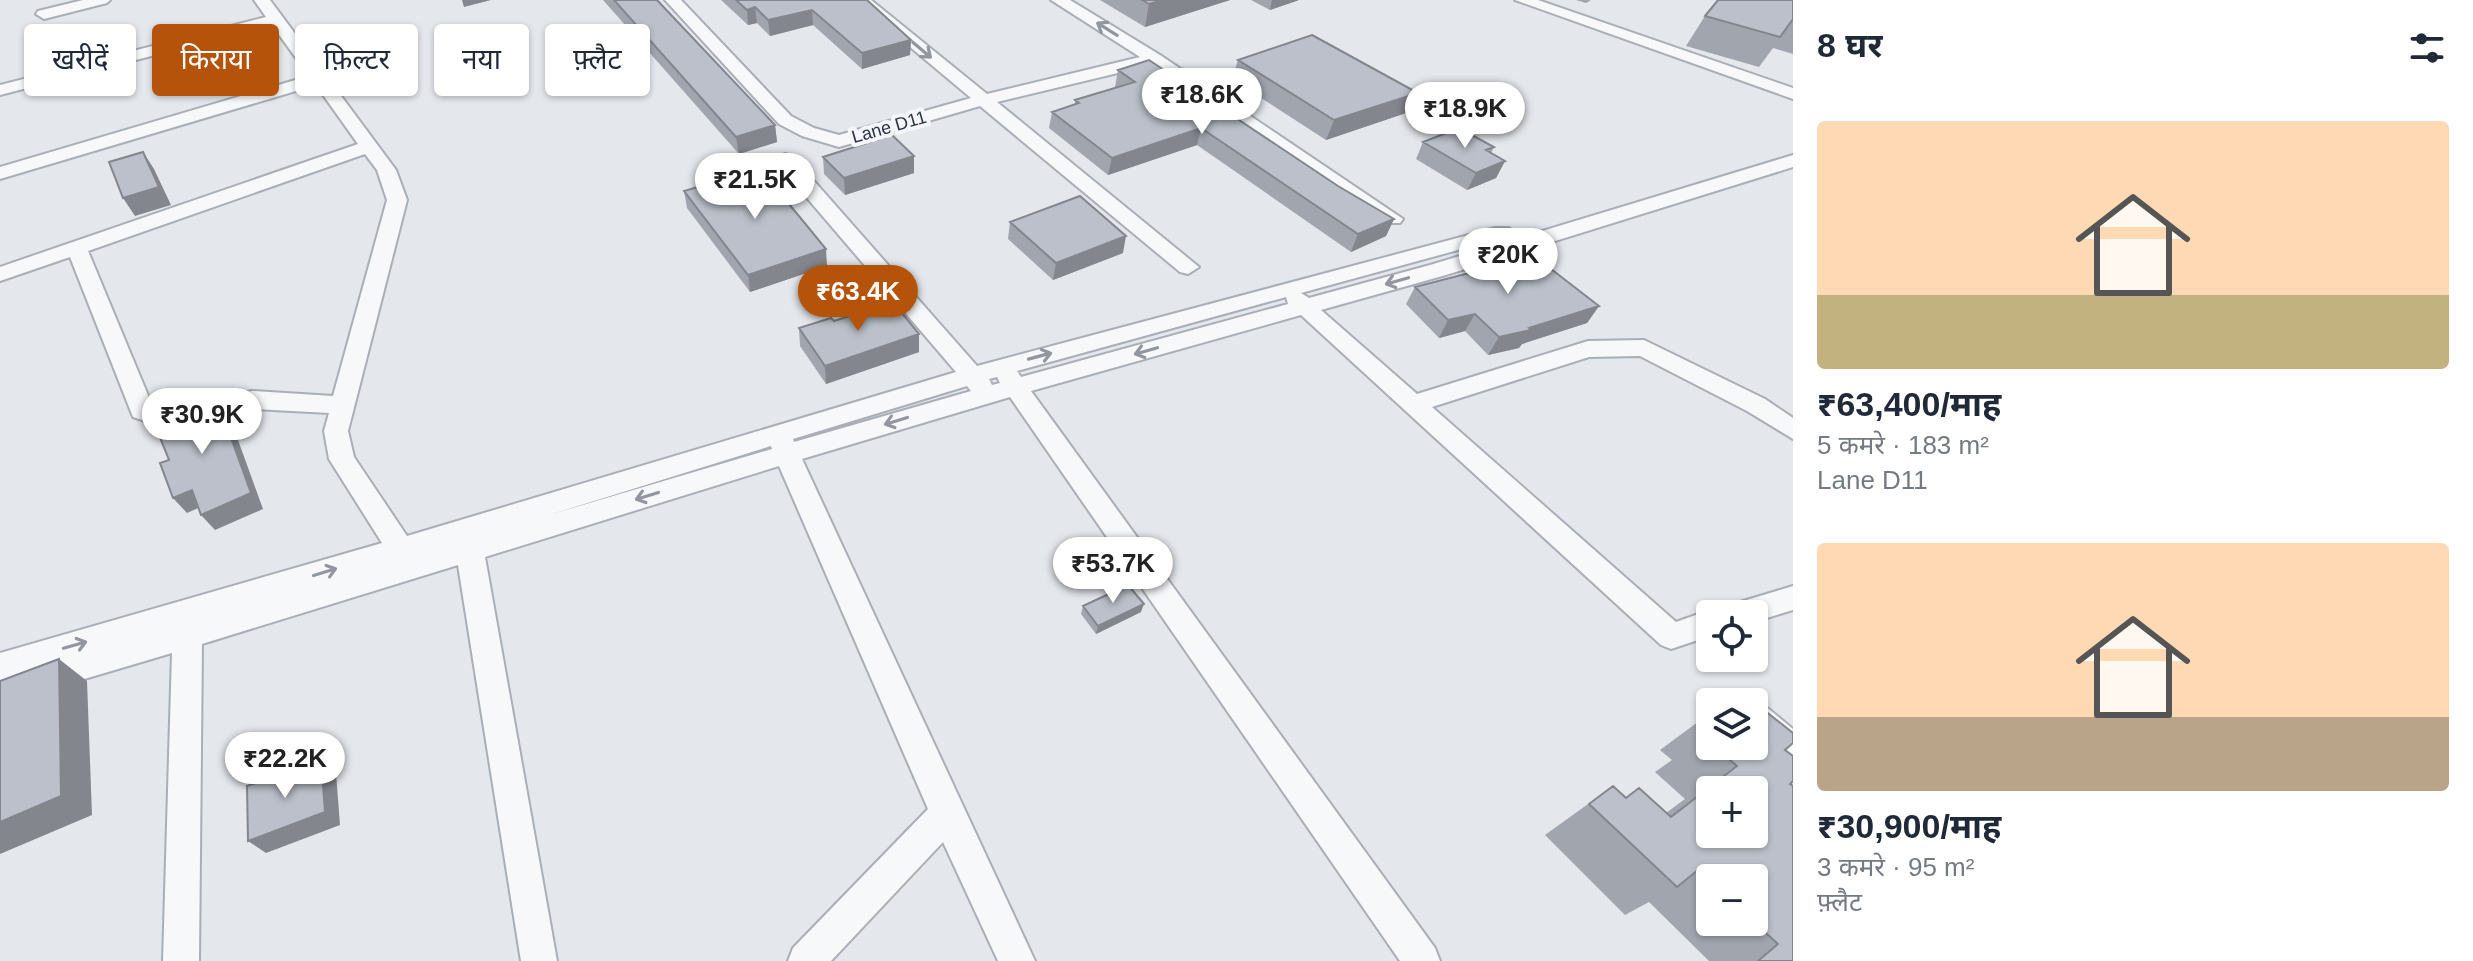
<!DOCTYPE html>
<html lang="hi">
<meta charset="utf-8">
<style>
body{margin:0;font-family:Arial,"Noto Sans Devanagari",sans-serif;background:#f2f2f3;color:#1f2937;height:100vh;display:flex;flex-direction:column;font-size:30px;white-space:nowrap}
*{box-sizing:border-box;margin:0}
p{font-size:26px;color:#747a83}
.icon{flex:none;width:44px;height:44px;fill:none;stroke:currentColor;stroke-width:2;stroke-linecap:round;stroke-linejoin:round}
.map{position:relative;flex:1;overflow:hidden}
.side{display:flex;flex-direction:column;background:#fff;width:680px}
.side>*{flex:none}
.banner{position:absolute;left:24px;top:24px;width:760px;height:72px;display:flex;gap:16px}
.buttons{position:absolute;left:1696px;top:600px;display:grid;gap:16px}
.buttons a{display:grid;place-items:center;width:72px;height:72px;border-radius:8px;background:#fff;box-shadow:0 2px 6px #0004;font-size:40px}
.price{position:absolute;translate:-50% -68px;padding:0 18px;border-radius:28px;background:#fff;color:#222;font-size:26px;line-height:52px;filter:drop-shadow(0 2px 4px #0008)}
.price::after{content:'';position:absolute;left:50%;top:48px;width:24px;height:18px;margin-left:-12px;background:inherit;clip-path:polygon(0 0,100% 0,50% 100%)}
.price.active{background:#b45309;color:#fff}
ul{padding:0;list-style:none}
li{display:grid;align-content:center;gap:16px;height:424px;padding:0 24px}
li span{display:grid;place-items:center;height:248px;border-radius:8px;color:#555}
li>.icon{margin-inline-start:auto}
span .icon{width:144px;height:144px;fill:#fffc;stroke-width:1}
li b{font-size:34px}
h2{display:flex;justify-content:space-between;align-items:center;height:96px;padding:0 24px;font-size:34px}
.chip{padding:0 28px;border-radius:8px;background:#fff;box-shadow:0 2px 6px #0004;font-size:28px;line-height:72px}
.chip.active{background:#b45309;color:#fff}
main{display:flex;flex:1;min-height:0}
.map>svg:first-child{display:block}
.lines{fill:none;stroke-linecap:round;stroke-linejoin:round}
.street-casing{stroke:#a9aeb7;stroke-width:4}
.street{fill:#f7f8fa;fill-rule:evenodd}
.wall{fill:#a1a5ae;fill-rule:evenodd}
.shaded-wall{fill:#83868d}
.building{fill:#bbc0ca;stroke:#83868d;stroke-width:2;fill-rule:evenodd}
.oneway{stroke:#9196a0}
.labels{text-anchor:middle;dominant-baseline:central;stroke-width:8;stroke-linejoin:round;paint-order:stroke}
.far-street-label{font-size:18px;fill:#2b3445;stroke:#f4f6f9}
</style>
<main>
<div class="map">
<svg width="1793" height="961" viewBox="0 0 1793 961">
<rect width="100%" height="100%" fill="#e4e7ec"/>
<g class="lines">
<defs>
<path id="street" d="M83 0H110L107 3 44 19 36 14 38 11Z
M254 0H270L396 170 407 200 348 431 354 457 407 536 956 372 778 164 776 160 785 154 792 156 977 366 1495 228H1509L1512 232 1509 236 1301 293 1309 298 1430 265 1793 155V167L1446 275 1321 310 1417 394 1588 341 1644 340 1765 399 1793 418V439L1747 411 1640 356 1589 357 1432 407 1676 622 1710 610 1720 614H1710V636L1671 649 1661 645 1301 315 1031 391 1435 948 1440 961H1400L1010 397 802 459 1035 961H998L943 842 831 961H788L793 948 928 809 779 466 485 557 557 961H521L458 565 202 644 199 961H163L172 653 0 704V653L382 543 329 459 324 431 329 413 252 409 163 427 133 417 70 257 0 281V267L358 144 316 85 0 179V167L309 76 272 25 0 95V85L266 17ZM365 154 377 170 387 200 333 396 252 391 163 409 152 405 88 251ZM1286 297 1288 304 1021 377 1017 371ZM997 377 1000 383 992 385 989 379ZM967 386 971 391 794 442 793 439ZM771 446 772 449 549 515Z
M665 0H681L791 116 814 128 839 135 971 98 854 0H871L987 94 1140 57 1051 0H1070L1160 55 1403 219 1400 223H1386L1151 65 997 102 1199 267 1188 274 1180 272 980 106 839 147 802 136 779 124Z
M1515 0H1538L1793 88V99Z
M1793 586V610L1754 622V614H1726L1730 605Z
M1753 702H1754L1765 706 1793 729V764L1782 760 1754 736Z"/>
</defs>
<use href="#street" class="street-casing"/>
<use href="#street" class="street"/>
</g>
<path class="wall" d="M603 0H657L775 125 777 142 739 154Z
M721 0H867L911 40 910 55 862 69 813 25 770 36 757 23 748 25Z
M1100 0H1230L1145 27Z
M1251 0H1299L1270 10Z
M1576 0H1591L1586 3Z
M1793 0V54L1773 48 1759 67 1686 46 1705 16Z
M1238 60 1409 112 1326 140 1232 79Z
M1118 70 1338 186 1394 219 1386 236 1351 252 1197 145 1108 175 1049 128 1052 112 1075 104V100L1116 88 1115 87Z
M1423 142 1494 147 1491 153 1505 161 1496 178 1467 190 1416 159Z
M914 156V173L845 195 824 174 823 157Z
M684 191 785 200 827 266 750 292 687 208Z
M1010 222 1123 253 1053 280 1008 239Z
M1499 260 1599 306 1587 323 1522 344 1519 348 1488 355 1465 331 1439 338 1406 304 1415 287 1495 266Z
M799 328 919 352 826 384 800 346Z
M1083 606 1141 612 1096 634 1081 614Z
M1710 713V746H1754L1785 750 1790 784 1793 961H1709L1649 902 1625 915 1545 835 1613 786 1626 797 1666 813 1685 799 1655 772 1672 760 1660 750ZM1710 878 1754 922H1710Z"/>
<path class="shaded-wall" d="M462 0H491L464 7Z
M1162 0H1230L1145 27 1149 4Z
M1272 0H1299L1270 10Z
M755 7 757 23 748 25 747 10Z
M812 10 813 25 770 36 768 20Z
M911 40 910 55 862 69V53Z
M1418 93 1409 112 1326 140 1334 120Z
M775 125 777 142 739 154 736 137Z
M1201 128 1197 145 1108 175 1112 158Z
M143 152 154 169 171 205 135 216 123 198Z
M914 156V173L845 195 844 178Z
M1505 161 1496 178 1467 190 1476 173Z
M1394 219 1386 236 1351 252 1358 234Z
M1126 236 1123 253 1053 280 1056 263Z
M826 249 827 266 750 292 748 275Z
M1599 306 1587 323 1522 344 1519 348 1488 355 1499 337Z
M1475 314 1465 331 1439 338 1448 320Z
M919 334V352L826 384 825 366Z
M223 400 234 416 245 437 238 440 263 509 215 530 201 515 226 424Z
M192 490 205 505 187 513 173 498Z
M1144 604 1141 612 1096 634 1098 626Z
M59 659 87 681 92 815 0 854V822Z
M321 759 336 773 340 825 266 853 248 841Z"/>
<path class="building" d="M614 0H657L775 125 736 137Z
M736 0H867L911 40 862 53 812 10 768 20 755 7 747 10Z
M1142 0H1162L1149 4Z
M1718 0H1793V19L1780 37 1705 16Z
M1312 35 1418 93 1334 120 1238 60Z
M1149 60 1338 186 1394 219 1358 234 1201 128 1112 158 1052 112 1079 103 1075 100 1135 82 1118 70Z
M1459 128 1494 147 1486 150 1505 161 1476 173 1423 142Z
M892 135 914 156 844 178 823 157Z
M143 152 159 187 123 198 109 162Z
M763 168 784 192 780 193 826 249 748 275 684 191Z
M1080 196 1126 236 1056 263 1010 222Z
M1529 252 1599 306 1529 328 1531 330 1499 337 1475 314 1448 320 1415 287 1504 264 1499 260Z
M893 302 919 334 825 366 799 328 831 318 834 321Z
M223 400 233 421 226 424 251 493 201 515 192 490 173 498 160 463 169 460 153 420 183 408Z
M1128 585 1144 604 1098 626 1083 606Z
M59 659 61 796 0 822V681Z
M1740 691 1754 702H1725Z
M1754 702 1793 733V743L1785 750 1793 756V781L1790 784 1793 786V961H1758L1778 944 1754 922V878H1710V881L1698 870 1677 887 1589 804 1613 786 1626 798 1639 788 1671 817 1737 766 1714 746H1754ZM1710 790H1754V834H1710Z
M1710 734V743L1705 738Z
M321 759 325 812 248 841 247 786Z"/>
<defs><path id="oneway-shaft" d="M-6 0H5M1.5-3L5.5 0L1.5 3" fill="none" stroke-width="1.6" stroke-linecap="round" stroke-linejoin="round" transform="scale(2)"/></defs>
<g class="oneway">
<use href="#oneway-shaft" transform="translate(1107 29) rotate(-148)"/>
<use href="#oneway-shaft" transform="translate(922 50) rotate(40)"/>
<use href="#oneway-shaft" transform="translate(1397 281) rotate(164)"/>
<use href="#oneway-shaft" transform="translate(1146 351) rotate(164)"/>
<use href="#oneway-shaft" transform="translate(1040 356) rotate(-15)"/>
<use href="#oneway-shaft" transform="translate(896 421) rotate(163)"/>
<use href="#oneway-shaft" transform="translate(647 496) rotate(163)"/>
<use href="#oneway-shaft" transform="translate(325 572) rotate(-17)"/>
<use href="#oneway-shaft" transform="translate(75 645) rotate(-16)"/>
</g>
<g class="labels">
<g class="far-street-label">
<text transform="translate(889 127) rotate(-16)">Lane D11</text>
</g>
</g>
</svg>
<div class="buttons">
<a><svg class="icon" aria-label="locate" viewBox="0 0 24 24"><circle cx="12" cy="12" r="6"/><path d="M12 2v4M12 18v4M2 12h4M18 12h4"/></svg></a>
<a><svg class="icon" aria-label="layers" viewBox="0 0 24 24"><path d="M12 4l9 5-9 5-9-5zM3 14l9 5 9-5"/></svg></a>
<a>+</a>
<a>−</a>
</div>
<b class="price" style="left:1202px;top:136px">₹18.6K</b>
<b class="price" style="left:1465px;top:150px">₹18.9K</b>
<b class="price" style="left:755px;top:221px">₹21.5K</b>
<b class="price" style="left:1508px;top:296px">₹20K</b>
<b class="price active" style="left:858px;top:333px">₹63.4K</b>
<b class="price" style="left:202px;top:456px">₹30.9K</b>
<b class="price" style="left:1113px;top:605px">₹53.7K</b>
<b class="price" style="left:285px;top:800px">₹22.2K</b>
<div class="banner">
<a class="chip">खरीदें</a>
<a class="chip active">किराया</a>
<a class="chip">फ़िल्टर</a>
<a class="chip">नया</a>
<a class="chip">फ़्लैट</a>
</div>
</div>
<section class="side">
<h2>8 घर<svg class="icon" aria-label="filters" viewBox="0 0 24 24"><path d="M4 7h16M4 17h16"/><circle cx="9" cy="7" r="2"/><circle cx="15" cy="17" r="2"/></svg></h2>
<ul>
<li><span style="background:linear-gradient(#ffd9b3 70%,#c2b280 0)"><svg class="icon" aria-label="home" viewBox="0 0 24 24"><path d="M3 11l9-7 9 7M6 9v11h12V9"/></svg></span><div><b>₹63,400/माह</b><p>5 कमरे · 183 m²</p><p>Lane D11</p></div></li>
<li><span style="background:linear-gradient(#ffd9b3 70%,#b9a48a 0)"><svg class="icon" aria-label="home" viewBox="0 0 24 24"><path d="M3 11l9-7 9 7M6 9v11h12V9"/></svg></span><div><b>₹30,900/माह</b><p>3 कमरे · 95 m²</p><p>फ़्लैट</p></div></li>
</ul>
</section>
</main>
